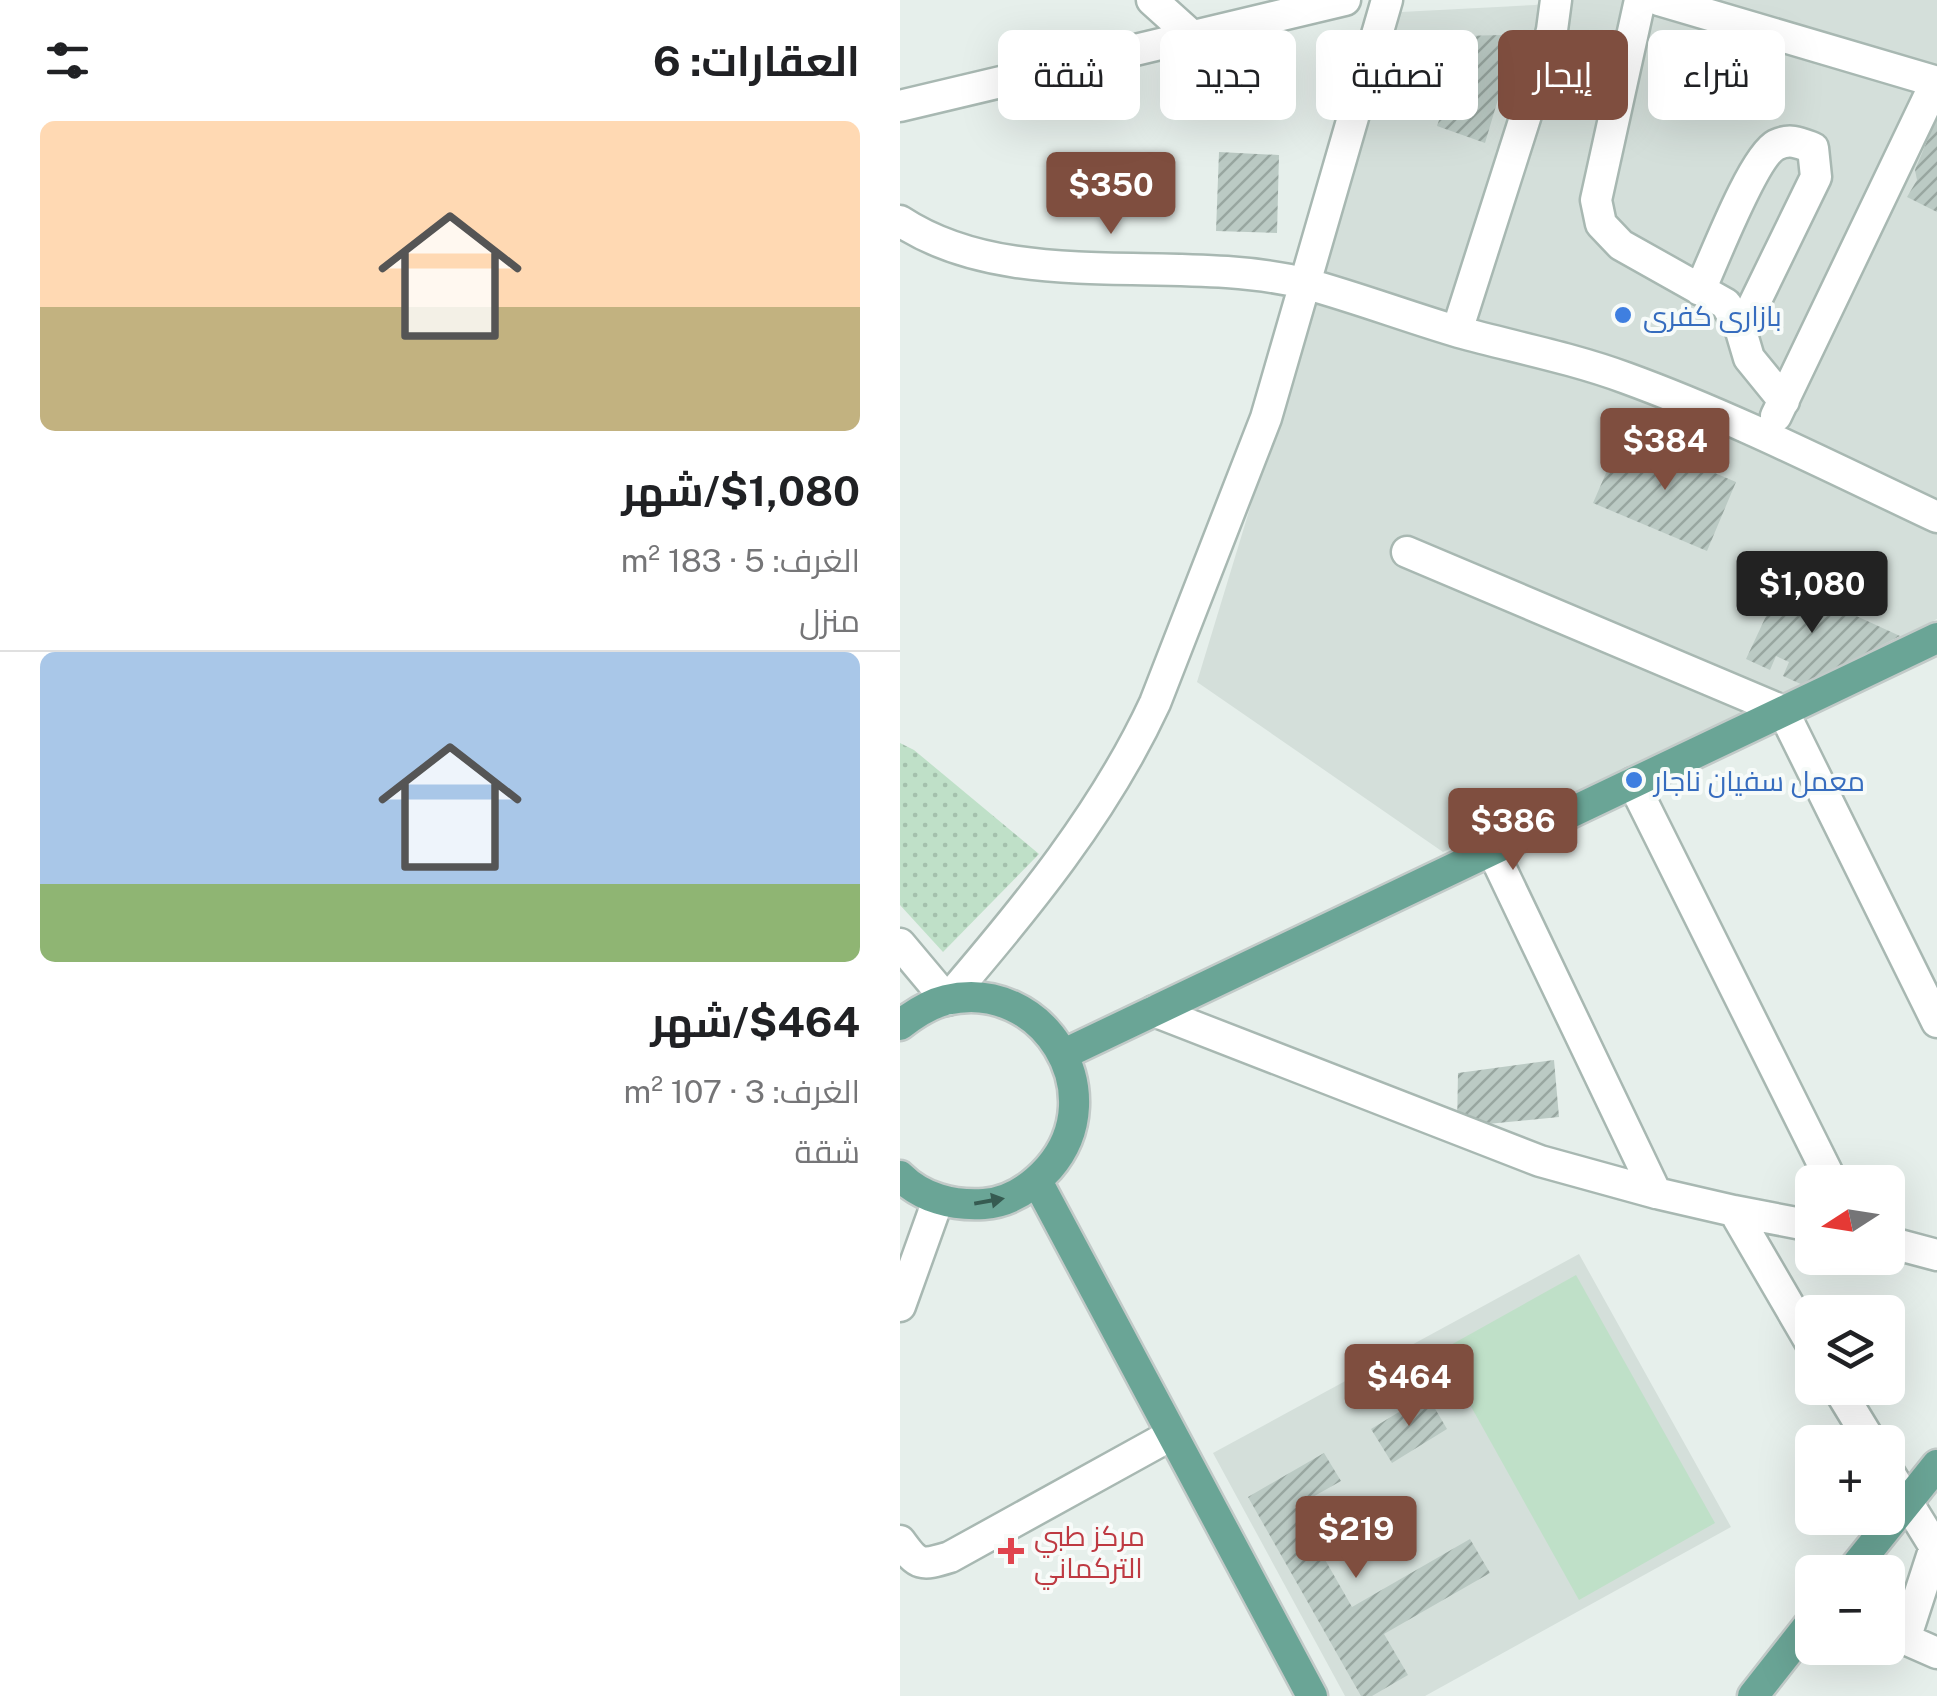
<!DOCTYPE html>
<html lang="ar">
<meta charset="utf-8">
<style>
body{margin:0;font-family:"Public Sans",Cairo,sans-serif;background:#f6f6f6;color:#202124;direction:rtl;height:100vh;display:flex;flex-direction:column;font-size:38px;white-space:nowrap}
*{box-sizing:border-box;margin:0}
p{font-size:32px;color:#757577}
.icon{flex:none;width:55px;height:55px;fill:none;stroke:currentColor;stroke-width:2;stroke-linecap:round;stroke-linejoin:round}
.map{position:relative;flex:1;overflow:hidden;direction:ltr}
.drawer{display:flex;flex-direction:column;background:#fff;width:900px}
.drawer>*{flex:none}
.hud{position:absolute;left:30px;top:30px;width:855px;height:90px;direction:rtl;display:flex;gap:20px}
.needle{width:65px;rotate:258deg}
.tools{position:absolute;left:895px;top:1165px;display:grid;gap:20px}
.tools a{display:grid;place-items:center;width:110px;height:110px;border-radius:15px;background:#fff;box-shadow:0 10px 40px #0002;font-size:50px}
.price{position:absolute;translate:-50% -85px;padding:0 22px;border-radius:10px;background:#7f4e3f;color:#fff;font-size:32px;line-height:65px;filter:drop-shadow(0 2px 5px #0008)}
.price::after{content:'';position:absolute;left:50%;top:60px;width:30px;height:22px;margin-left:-15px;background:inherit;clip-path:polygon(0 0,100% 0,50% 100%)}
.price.active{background:#222;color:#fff}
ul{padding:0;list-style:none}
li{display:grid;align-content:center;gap:20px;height:530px;padding:0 40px}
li+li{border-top:2px solid #e0e0e0}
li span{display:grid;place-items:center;height:310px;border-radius:15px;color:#555}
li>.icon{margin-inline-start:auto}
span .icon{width:180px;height:180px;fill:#fffc;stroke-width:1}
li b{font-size:42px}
h2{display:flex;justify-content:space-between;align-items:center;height:120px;padding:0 40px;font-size:42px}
.pill{padding:0 35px;border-radius:15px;background:#fff;box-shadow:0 10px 40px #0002;font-size:35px;line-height:90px}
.pill.active{background:#7f4e3f;color:#fff}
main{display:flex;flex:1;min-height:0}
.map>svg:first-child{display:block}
.built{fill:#d4dfda}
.park{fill:url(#park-dots)}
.pitch{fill:#bfe0c8}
.building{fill:url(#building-hatch)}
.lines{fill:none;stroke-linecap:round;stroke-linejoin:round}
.minor-casing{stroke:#a8b8b2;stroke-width:35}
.major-casing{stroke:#c2cac8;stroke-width:35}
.minor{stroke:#fff;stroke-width:30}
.major{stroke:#6aa596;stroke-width:30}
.oneway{fill:#365b51}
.shop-dot{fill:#3f7fe0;stroke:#f7fbf9;stroke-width:4}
.health-dot{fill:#e0444e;stroke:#f7fbf9;stroke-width:4}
.labels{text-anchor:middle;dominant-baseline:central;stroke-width:8;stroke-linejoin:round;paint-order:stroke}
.shop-label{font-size:28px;fill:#366cbe;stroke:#f7fbf9;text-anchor:start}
.health-label{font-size:28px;fill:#be3a42;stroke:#f7fbf9;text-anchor:start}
</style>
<main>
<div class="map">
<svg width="1037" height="1696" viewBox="0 0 1037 1696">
<defs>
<pattern id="park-dots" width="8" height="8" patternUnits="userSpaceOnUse" patternTransform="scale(2.5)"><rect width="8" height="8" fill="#bfe0c8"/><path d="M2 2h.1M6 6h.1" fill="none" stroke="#a4c1ad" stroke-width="1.8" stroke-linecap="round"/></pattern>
<pattern id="building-hatch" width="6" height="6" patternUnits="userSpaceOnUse" patternTransform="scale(2.5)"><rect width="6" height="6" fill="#bbcac4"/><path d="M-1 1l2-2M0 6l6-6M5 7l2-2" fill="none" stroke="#98a6a0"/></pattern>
</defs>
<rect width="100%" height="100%" fill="#e6efeb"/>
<path class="built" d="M661 0H1037V619L808 733 543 852 297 682 501 12 635 5Z
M679 1254 831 1527 525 1696H445L313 1453Z"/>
<path class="park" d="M0 743 14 750 139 854 43 952 0 905Z"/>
<path class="pitch" d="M676 1275 815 1523 679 1600 540 1351Z"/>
<path class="building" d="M603 35 615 42 585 143 537 126 550 88H523L520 37Z
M1037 117V212L1007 197 1017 180 1015 170Z
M319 152 379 155 377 233 316 231Z
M723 434 836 482 807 551 693 503Z
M882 582 1000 636 903 685 883 676 889 662 876 656 870 670 846 659Z
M654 1060 659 1117 557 1127 558 1073Z
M527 1395 547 1429 492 1463 471 1429Z
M424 1453 441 1481 395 1507 452 1607 570 1539 590 1573 484 1634 508 1675 472 1696H461L348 1497Z"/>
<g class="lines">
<defs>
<path id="minor" d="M252 0 293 37
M740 0 696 200 701 224 721 245 826 304 841 331 849 358 884 401
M759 0 1037 82
M0 106 445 0
M0 221C114 296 277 251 407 284 458 298 508 317 559 332 614 347 672 358 726 378 833 417 935 469 1037 517
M800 290C813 262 853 157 876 145 890 138 900 143 913 148L916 177 841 331
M557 331 647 49 652 30 656 0
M876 416 1036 82
M507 552 883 711 1037 1022
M733 783 932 1182
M592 850 756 1193
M0 944 47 1000C126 908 204 813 255 703L366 418 487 0
M254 1011 640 1161 756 1193 834 1211 912 1226
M834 1211 912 1345
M988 1242 1037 1255
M0 1306 38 1200
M938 1388 971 1442
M988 1471 1035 1547 1005 1639 1037 1653
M0 1541C18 1566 21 1566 50 1557L271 1435"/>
<path id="major" d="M0 1025C14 1014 29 1004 46 1000 143 977 214 1093 149 1168 132 1187 110 1202 84 1204 53 1206 22 1198 0 1176
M164 1054 1037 638
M137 1181 412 1696
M951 1572 1037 1465
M853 1696 912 1621"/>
</defs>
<use href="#minor" class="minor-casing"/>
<use href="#major" class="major-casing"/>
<use href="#minor" class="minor"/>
<use href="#major" class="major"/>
</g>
<defs><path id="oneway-solid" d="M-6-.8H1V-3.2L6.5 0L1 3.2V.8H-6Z" transform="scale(2.5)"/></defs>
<use class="oneway" href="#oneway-solid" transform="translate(89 1201) rotate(-10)"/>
<g class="shop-dot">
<circle cx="723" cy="315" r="10"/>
<circle cx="734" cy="780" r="10"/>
</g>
<path class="health-dot" d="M106 1536h10v10h10v10h-10v10h-10v-10h-10v-10h10z"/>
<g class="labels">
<g class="shop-label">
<text x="743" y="315">بازاری کفری</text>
<text x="754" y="780">معمل سفيان ناجار</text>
</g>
<g class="health-label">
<text x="134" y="1535">مركز طبي<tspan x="134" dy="32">التركماني</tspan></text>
</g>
</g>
</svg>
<div class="tools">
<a><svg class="needle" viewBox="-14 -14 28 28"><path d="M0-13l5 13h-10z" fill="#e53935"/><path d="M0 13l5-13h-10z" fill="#757577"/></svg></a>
<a><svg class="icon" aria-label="layers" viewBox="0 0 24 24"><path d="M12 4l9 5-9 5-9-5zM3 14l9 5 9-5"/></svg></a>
<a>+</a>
<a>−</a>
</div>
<b class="price" style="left:211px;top:237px">$350</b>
<b class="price" style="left:765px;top:493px">$384</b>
<b class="price active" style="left:912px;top:636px">$1,080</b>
<b class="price" style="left:613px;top:873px">$386</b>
<b class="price" style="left:509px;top:1429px">$464</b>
<b class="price" style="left:456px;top:1581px">$219</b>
<div class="hud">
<a class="pill">شراء</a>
<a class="pill active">إيجار</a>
<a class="pill">تصفية</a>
<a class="pill">جديد</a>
<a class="pill">شقة</a>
</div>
</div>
<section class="drawer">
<h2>العقارات: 6<svg class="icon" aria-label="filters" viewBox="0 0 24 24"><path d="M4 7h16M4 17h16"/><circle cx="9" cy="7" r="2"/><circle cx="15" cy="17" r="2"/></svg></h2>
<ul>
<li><span style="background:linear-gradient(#ffd9b3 60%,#c2b280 0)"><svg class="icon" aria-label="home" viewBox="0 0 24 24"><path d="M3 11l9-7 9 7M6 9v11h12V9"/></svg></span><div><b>$1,080/شهر</b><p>الغرف: 5 · 183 m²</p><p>منزل</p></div></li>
<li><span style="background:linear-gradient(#a9c7e8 75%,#8fb573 0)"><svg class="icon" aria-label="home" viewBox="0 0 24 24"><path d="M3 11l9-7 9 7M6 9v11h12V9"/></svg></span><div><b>$464/شهر</b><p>الغرف: 3 · 107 m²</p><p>شقة</p></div></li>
</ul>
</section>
</main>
